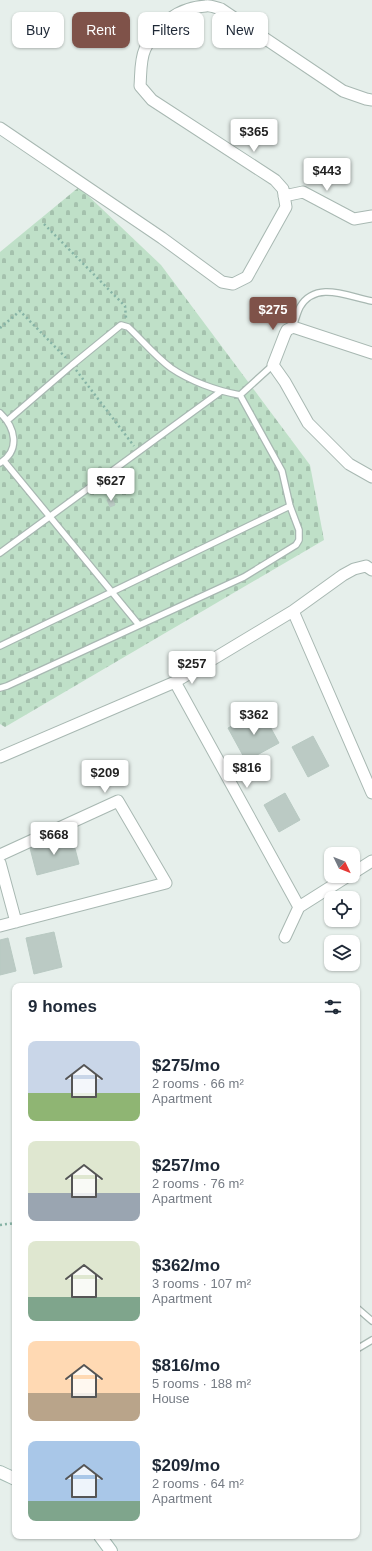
<!DOCTYPE html>
<meta charset="utf-8">
<style>
body{margin:0;font-family:Arial,sans-serif;background:#f6f6f7;color:#1f2937;height:100vh;display:flex;flex-direction:column;font-size:15px;white-space:nowrap}
*{box-sizing:border-box;margin:0}
p{font-size:13px;color:#747a83}
.icon{flex:none;width:22px;height:22px;fill:none;stroke:currentColor;stroke-width:2;stroke-linecap:round;stroke-linejoin:round}
.map{position:relative;flex:1;overflow:hidden}
.drawer{position:absolute;left:12px;top:983px;width:348px;height:556px;display:flex;flex-direction:column;background:#fff;border-radius:8px;box-shadow:0 1px 3px #0004}
.drawer>*{flex:none}
.banner{position:absolute;left:12px;top:12px;width:348px;height:36px;display:flex;gap:8px}
.needle{width:26px;rotate:133deg}
.controls{position:absolute;left:324px;top:847px;display:grid;gap:8px}
.controls a{display:grid;place-items:center;width:36px;height:36px;border-radius:8px;background:#fff;box-shadow:0 1px 3px #0004;font-size:20px}
.price{position:absolute;translate:-50% -34px;padding:0 9px;border-radius:4px;background:#fff;color:#222;font-size:13px;line-height:26px;filter:drop-shadow(0 1px 2px #0008)}
.price::after{content:'';position:absolute;left:50%;top:24px;width:12px;height:9px;margin-left:-6px;background:inherit;clip-path:polygon(0 0,100% 0,50% 100%)}
.price.current{background:#7f5249;color:#fff}
ul{padding:0;list-style:none}
li{display:flex;align-items:center;gap:12px;height:100px;padding:0 16px}
li span{display:grid;place-items:center;flex:none;width:112px;height:80px;border-radius:8px;color:#555}
li>.icon{margin-inline-start:auto}
span .icon{width:48px;height:48px;fill:#fffc;stroke-width:1}
li b{font-size:17px}
h2{display:flex;justify-content:space-between;align-items:center;height:48px;padding:0 16px;font-size:17px}
.chip{padding:0 14px;border-radius:8px;background:#fff;box-shadow:0 1px 3px #0004;font-size:14px;line-height:36px}
.chip.current{background:#7f5249;color:#fff}
.map>svg:first-child{display:block}
.cemetery{fill:url(#cemetery-stones)}
.building{fill:#bbcac4;stroke:#b8c9c2}
.lines{fill:none;stroke-linecap:round;stroke-linejoin:round}
.service-casing{stroke:#a8b8b2;stroke-width:8}
.minor-casing{stroke:#a8b8b2;stroke-width:13}
.secondary-casing{stroke:#a4bbb3;stroke-width:14}
.path{stroke:#86b3a5;stroke-width:2.5;stroke-dasharray:2 3;stroke-linecap:butt}
.service{stroke:#fff;stroke-width:5.5}
.minor{stroke:#fff;stroke-width:11}
.secondary{stroke:#fff;stroke-width:12}
</style>
<div class="map">
<svg width="372" height="1551" viewBox="0 0 372 1551">
<defs>
<pattern id="cemetery-stones" width="16" height="16" patternUnits="userSpaceOnUse"><rect width="16" height="16" fill="#bfe0c8"/><path d="M2 7V4a2 2 0 0 1 4 0v3zM10 15v-3a2 2 0 0 1 4 0v3z" fill="#a4c1ad"/></pattern>
</defs>
<rect width="100%" height="100%" fill="#e6efeb"/>
<path class="cemetery" d="M79 187 161 265 310 465 324 540 5 727 0 724V252Z"/>
<path class="building" d="M112 498 115 505 110 507 107 500Z
M261 710 279 743 246 761 228 728Z
M313 736 329 766 308 777 292 747Z
M285 793 300 820 279 832 264 805Z
M72 837 79 864 37 875 30 848Z
M54 932 62 967 34 974 26 938Z
M8 938 16 971 0 975V940Z"/>
<g class="lines">
<defs>
<path id="service" d="M293 327C295 321 297 313 300 307 316 280 349 297 372 301
M0 413C15 427 21 450 0 463
M8 420 72 365 121 325 128 327C142 340 155 356 171 368 190 381 217 391 240 395L273 365
M4 461 139 625
M0 553 220 392
M0 646 290 506
M0 688 7 686 244 577 296 545 299 540V530L290 506 282 471 240 395
M357 1308 372 1321
M357 1349 372 1340"/>
<path id="minor" d="M0 128 162 238 222 282 233 284 247 277 286 207 283 189 275 180 152 100 140 86C141 74 140 60 145 49 156 25 179 7 206 6 210 5 216 8 221 9L343 91 366 99 372 100
M284 196 303 192 354 219 372 216
M372 353 293 327 287 330 285 334 273 365 285 382 308 423 349 464 372 477
M293 611 372 793
M175 682 299 907
M0 757 175 682 293 611 343 575 354 569 366 566 372 570
M0 855 118 801 166 883 0 926
M0 863 16 922
M353 873 372 861
M285 937 299 907 348 876"/>
<path id="secondary" d="M0 1472 15 1479
M100 1536 111 1551"/>
</defs>
<use href="#service" class="service-casing"/>
<use href="#minor" class="minor-casing"/>
<use href="#secondary" class="secondary-casing"/>
<path class="path" d="M44 224 125 306 126 318
M0 328 20 311 67 359
M76 370 134 446
M0 1225 15 1223"/>
<use href="#service" class="service"/>
<use href="#minor" class="minor"/>
<use href="#secondary" class="secondary"/>
</g>
</svg>
<div class="controls">
<a><svg class="needle" viewBox="-14 -14 28 28"><path d="M0-13l5 13h-10z" fill="#e53935"/><path d="M0 13l5-13h-10z" fill="#747a83"/></svg></a>
<a><svg class="icon" aria-label="locate" viewBox="0 0 24 24"><circle cx="12" cy="12" r="6"/><path d="M12 2v4M12 18v4M2 12h4M18 12h4"/></svg></a>
<a><svg class="icon" aria-label="layers" viewBox="0 0 24 24"><path d="M12 4l9 5-9 5-9-5zM3 14l9 5 9-5"/></svg></a>
</div>
<b class="price" style="left:254px;top:153px">$365</b>
<b class="price" style="left:327px;top:192px">$443</b>
<b class="price current" style="left:273px;top:331px">$275</b>
<b class="price" style="left:111px;top:502px">$627</b>
<b class="price" style="left:192px;top:685px">$257</b>
<b class="price" style="left:254px;top:736px">$362</b>
<b class="price" style="left:247px;top:789px">$816</b>
<b class="price" style="left:105px;top:794px">$209</b>
<b class="price" style="left:54px;top:856px">$668</b>
<div class="banner">
<a class="chip">Buy</a>
<a class="chip current">Rent</a>
<a class="chip">Filters</a>
<a class="chip">New</a>
</div>
<section class="drawer">
<h2>9 homes<svg class="icon" aria-label="filters" viewBox="0 0 24 24"><path d="M4 7h16M4 17h16"/><circle cx="9" cy="7" r="2"/><circle cx="15" cy="17" r="2"/></svg></h2>
<ul>
<li><span style="background:linear-gradient(#c9d6e8 65%,#8fb573 0)"><svg class="icon" aria-label="home" viewBox="0 0 24 24"><path d="M3 11l9-7 9 7M6 9v11h12V9"/></svg></span><div><b>$275/mo</b><p>2 rooms · 66 m²</p><p>Apartment</p></div></li>
<li><span style="background:linear-gradient(#dfe7d0 65%,#9aa5b1 0)"><svg class="icon" aria-label="home" viewBox="0 0 24 24"><path d="M3 11l9-7 9 7M6 9v11h12V9"/></svg></span><div><b>$257/mo</b><p>2 rooms · 76 m²</p><p>Apartment</p></div></li>
<li><span style="background:linear-gradient(#dfe7d0 70%,#7fa58c 0)"><svg class="icon" aria-label="home" viewBox="0 0 24 24"><path d="M3 11l9-7 9 7M6 9v11h12V9"/></svg></span><div><b>$362/mo</b><p>3 rooms · 107 m²</p><p>Apartment</p></div></li>
<li><span style="background:linear-gradient(#ffd9b3 65%,#b9a48a 0)"><svg class="icon" aria-label="home" viewBox="0 0 24 24"><path d="M3 11l9-7 9 7M6 9v11h12V9"/></svg></span><div><b>$816/mo</b><p>5 rooms · 188 m²</p><p>House</p></div></li>
<li><span style="background:linear-gradient(#a9c7e8 75%,#7fa58c 0)"><svg class="icon" aria-label="home" viewBox="0 0 24 24"><path d="M3 11l9-7 9 7M6 9v11h12V9"/></svg></span><div><b>$209/mo</b><p>2 rooms · 64 m²</p><p>Apartment</p></div></li>
</ul>
</section>
</div>
